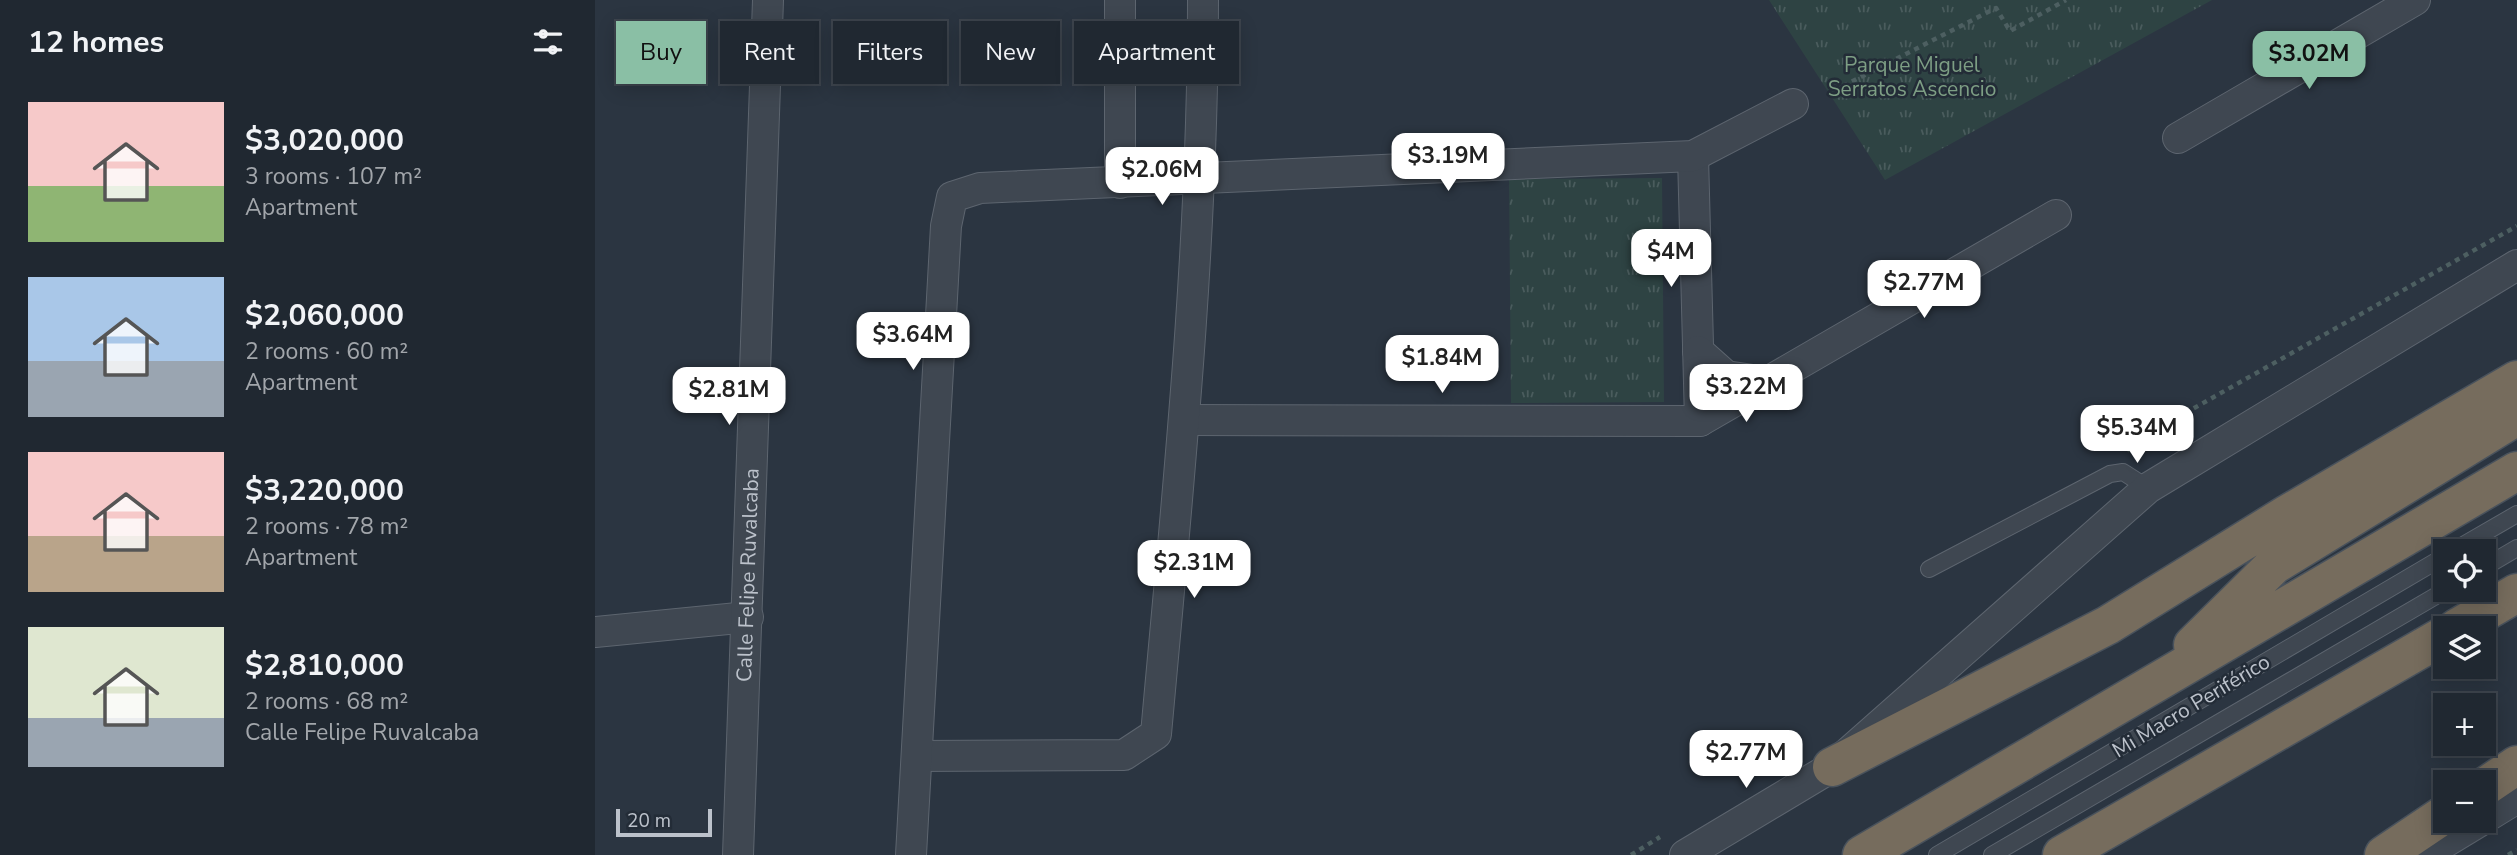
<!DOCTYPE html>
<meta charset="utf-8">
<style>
body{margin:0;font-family:"Nunito Sans",sans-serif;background:#283039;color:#f1f3f6;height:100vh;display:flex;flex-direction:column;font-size:26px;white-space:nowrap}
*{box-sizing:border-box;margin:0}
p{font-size:23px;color:#a2a6ab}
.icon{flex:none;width:38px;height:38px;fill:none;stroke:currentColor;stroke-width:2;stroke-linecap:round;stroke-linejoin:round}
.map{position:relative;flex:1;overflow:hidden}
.sheet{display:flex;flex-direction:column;background:#202831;width:595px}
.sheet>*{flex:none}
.banner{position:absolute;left:21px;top:21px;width:665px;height:63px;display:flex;gap:14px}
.controls{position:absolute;left:1838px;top:539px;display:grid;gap:14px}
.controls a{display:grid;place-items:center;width:63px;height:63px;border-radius:0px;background:#202831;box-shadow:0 4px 18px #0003,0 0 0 2px #3d444d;font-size:35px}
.scale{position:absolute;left:21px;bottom:18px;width:96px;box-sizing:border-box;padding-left:7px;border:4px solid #bcc2cb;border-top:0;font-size:19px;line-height:24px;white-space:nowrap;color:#bcc2cb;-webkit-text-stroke:5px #232c37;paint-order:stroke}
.price{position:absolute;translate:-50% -60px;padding:0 16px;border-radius:14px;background:#fff;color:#222;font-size:23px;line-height:46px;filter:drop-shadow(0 2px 4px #0008)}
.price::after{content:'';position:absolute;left:50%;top:42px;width:21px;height:16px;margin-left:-10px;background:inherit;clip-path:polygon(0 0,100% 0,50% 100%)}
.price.current{background:#8abfa5;color:#111}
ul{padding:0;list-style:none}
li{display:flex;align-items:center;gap:21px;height:175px;padding:0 28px}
li span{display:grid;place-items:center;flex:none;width:196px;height:140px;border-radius:0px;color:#555}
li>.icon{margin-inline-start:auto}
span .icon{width:84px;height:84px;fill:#fffc;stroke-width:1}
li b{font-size:30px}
h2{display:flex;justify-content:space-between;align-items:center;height:84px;padding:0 28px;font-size:30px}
.pill{padding:0 24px;border-radius:0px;background:#202831;box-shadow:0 4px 18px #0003,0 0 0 2px #3d444d;font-size:24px;line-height:63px}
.pill.current{background:#8abfa5;color:#111}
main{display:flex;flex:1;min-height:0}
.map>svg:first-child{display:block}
.park{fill:url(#park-tufts)}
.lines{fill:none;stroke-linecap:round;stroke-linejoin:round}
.lane-casing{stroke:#5d656f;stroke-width:18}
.street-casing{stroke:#5d656f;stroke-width:32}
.highway-casing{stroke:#49525c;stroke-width:41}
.path{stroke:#4d5f61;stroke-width:4.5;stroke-dasharray:5 5;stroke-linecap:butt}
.lane{stroke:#3f4751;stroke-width:16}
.street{stroke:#3f4751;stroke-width:30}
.highway{stroke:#766c5d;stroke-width:38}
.labels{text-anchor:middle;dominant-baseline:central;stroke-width:5;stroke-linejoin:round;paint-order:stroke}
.park-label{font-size:21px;fill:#7d9e84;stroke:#232c37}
.street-label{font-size:21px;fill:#bcc2cb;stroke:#232c37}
</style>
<main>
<section class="sheet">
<h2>12 homes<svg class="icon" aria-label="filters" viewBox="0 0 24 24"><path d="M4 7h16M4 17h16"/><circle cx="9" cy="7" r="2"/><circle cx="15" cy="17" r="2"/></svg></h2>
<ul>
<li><span style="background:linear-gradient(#f6c9c9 60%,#8fb573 0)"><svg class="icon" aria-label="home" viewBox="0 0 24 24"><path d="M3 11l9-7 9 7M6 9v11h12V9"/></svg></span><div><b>$3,020,000</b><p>3 rooms · 107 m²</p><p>Apartment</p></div></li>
<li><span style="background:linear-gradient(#a9c7e8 60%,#9aa5b1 0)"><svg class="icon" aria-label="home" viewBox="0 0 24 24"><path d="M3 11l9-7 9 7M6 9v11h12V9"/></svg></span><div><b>$2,060,000</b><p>2 rooms · 60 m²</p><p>Apartment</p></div></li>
<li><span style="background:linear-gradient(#f6c9c9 60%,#b9a48a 0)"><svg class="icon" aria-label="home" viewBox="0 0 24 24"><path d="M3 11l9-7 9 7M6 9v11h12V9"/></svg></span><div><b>$3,220,000</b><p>2 rooms · 78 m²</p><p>Apartment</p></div></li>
<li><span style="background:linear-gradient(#dfe7d0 65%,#9aa5b1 0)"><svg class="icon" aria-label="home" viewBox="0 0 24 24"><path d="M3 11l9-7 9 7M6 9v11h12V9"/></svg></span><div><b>$2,810,000</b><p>2 rooms · 68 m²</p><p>Calle Felipe Ruvalcaba</p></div></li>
</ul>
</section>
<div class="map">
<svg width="1922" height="855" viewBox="0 0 1922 855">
<defs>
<pattern id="park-tufts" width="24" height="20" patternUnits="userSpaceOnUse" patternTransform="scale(1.75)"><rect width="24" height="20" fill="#2e4343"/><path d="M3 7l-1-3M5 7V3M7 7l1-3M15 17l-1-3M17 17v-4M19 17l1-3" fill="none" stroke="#4a5c5d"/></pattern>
</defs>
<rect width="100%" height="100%" fill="#2b3541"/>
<path class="park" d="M1174 0H1617L1290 180Z
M1067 178 1069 402 916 403 914 179Z"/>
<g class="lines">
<defs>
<path id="lane" d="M1858 551 1922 514
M1888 568 1922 548
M1334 569 1515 474 1528 472 1553 488
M1342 855 1850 556
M1397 855 1851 590"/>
<g id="street">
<path d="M525 0V183"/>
<path d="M1583 138 1820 0"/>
<path d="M1098 156 1105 421"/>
<path d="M1103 351 1131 376 1171 382"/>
<path d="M589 420 1105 421 1461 215"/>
<path d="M0 632 153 617"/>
<path d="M322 756 529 755 561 734C583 490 608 246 608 0"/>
<path d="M1888 819 1922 798"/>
<path id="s1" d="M143 855 173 0"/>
<path d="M316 855 351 226 357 197 385 188 1098 156 1198 104"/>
<path d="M1090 855 1237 767 1553 488 1922 265"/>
<path d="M1829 855 1885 821"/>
</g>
<path id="highway" d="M1862 628 1922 593
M1598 645 1679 565 1922 416
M1237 767 1513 625 1691 515 1922 380
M1888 788 1922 765
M1267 855 1922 471
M1467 855 1850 635
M1789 855 1850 814"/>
</defs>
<use href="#lane" class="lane-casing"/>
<use href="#street" class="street-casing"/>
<use href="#highway" class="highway-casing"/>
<path class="path" d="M1248 86 1401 8 1415 31 1471 0
M1532 451 1539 442 1922 226
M1036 855 1065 837
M1913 855 1922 850"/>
<use href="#lane" class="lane"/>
<use href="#street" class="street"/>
<use href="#highway" class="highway"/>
</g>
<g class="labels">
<g class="park-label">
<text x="1317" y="65">Parque Miguel<tspan x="1317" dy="24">Serratos Ascencio</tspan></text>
</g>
<g class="street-label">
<text stroke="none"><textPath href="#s1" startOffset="280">Calle Felipe Ruvalcaba</textPath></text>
<text transform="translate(1596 706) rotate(-31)">Mi Macro Periférico</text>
</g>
</g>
</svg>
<div class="controls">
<a><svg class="icon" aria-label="locate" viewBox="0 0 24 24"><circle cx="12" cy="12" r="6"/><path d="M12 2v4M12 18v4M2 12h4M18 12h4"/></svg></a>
<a><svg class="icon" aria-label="layers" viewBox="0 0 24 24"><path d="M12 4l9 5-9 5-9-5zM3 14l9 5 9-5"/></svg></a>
<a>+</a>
<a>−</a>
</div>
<div class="scale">20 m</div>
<b class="price current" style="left:1714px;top:91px">$3.02M</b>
<b class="price" style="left:853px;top:193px">$3.19M</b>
<b class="price" style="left:567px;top:207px">$2.06M</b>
<b class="price" style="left:1076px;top:289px">$4M</b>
<b class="price" style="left:1329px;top:320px">$2.77M</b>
<b class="price" style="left:318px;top:372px">$3.64M</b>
<b class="price" style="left:847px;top:395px">$1.84M</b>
<b class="price" style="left:1151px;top:424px">$3.22M</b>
<b class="price" style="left:134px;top:427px">$2.81M</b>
<b class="price" style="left:1542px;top:465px">$5.34M</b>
<b class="price" style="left:599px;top:600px">$2.31M</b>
<b class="price" style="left:1151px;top:790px">$2.77M</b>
<div class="banner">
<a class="pill current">Buy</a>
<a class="pill">Rent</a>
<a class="pill">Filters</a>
<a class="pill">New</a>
<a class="pill">Apartment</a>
</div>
</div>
</main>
